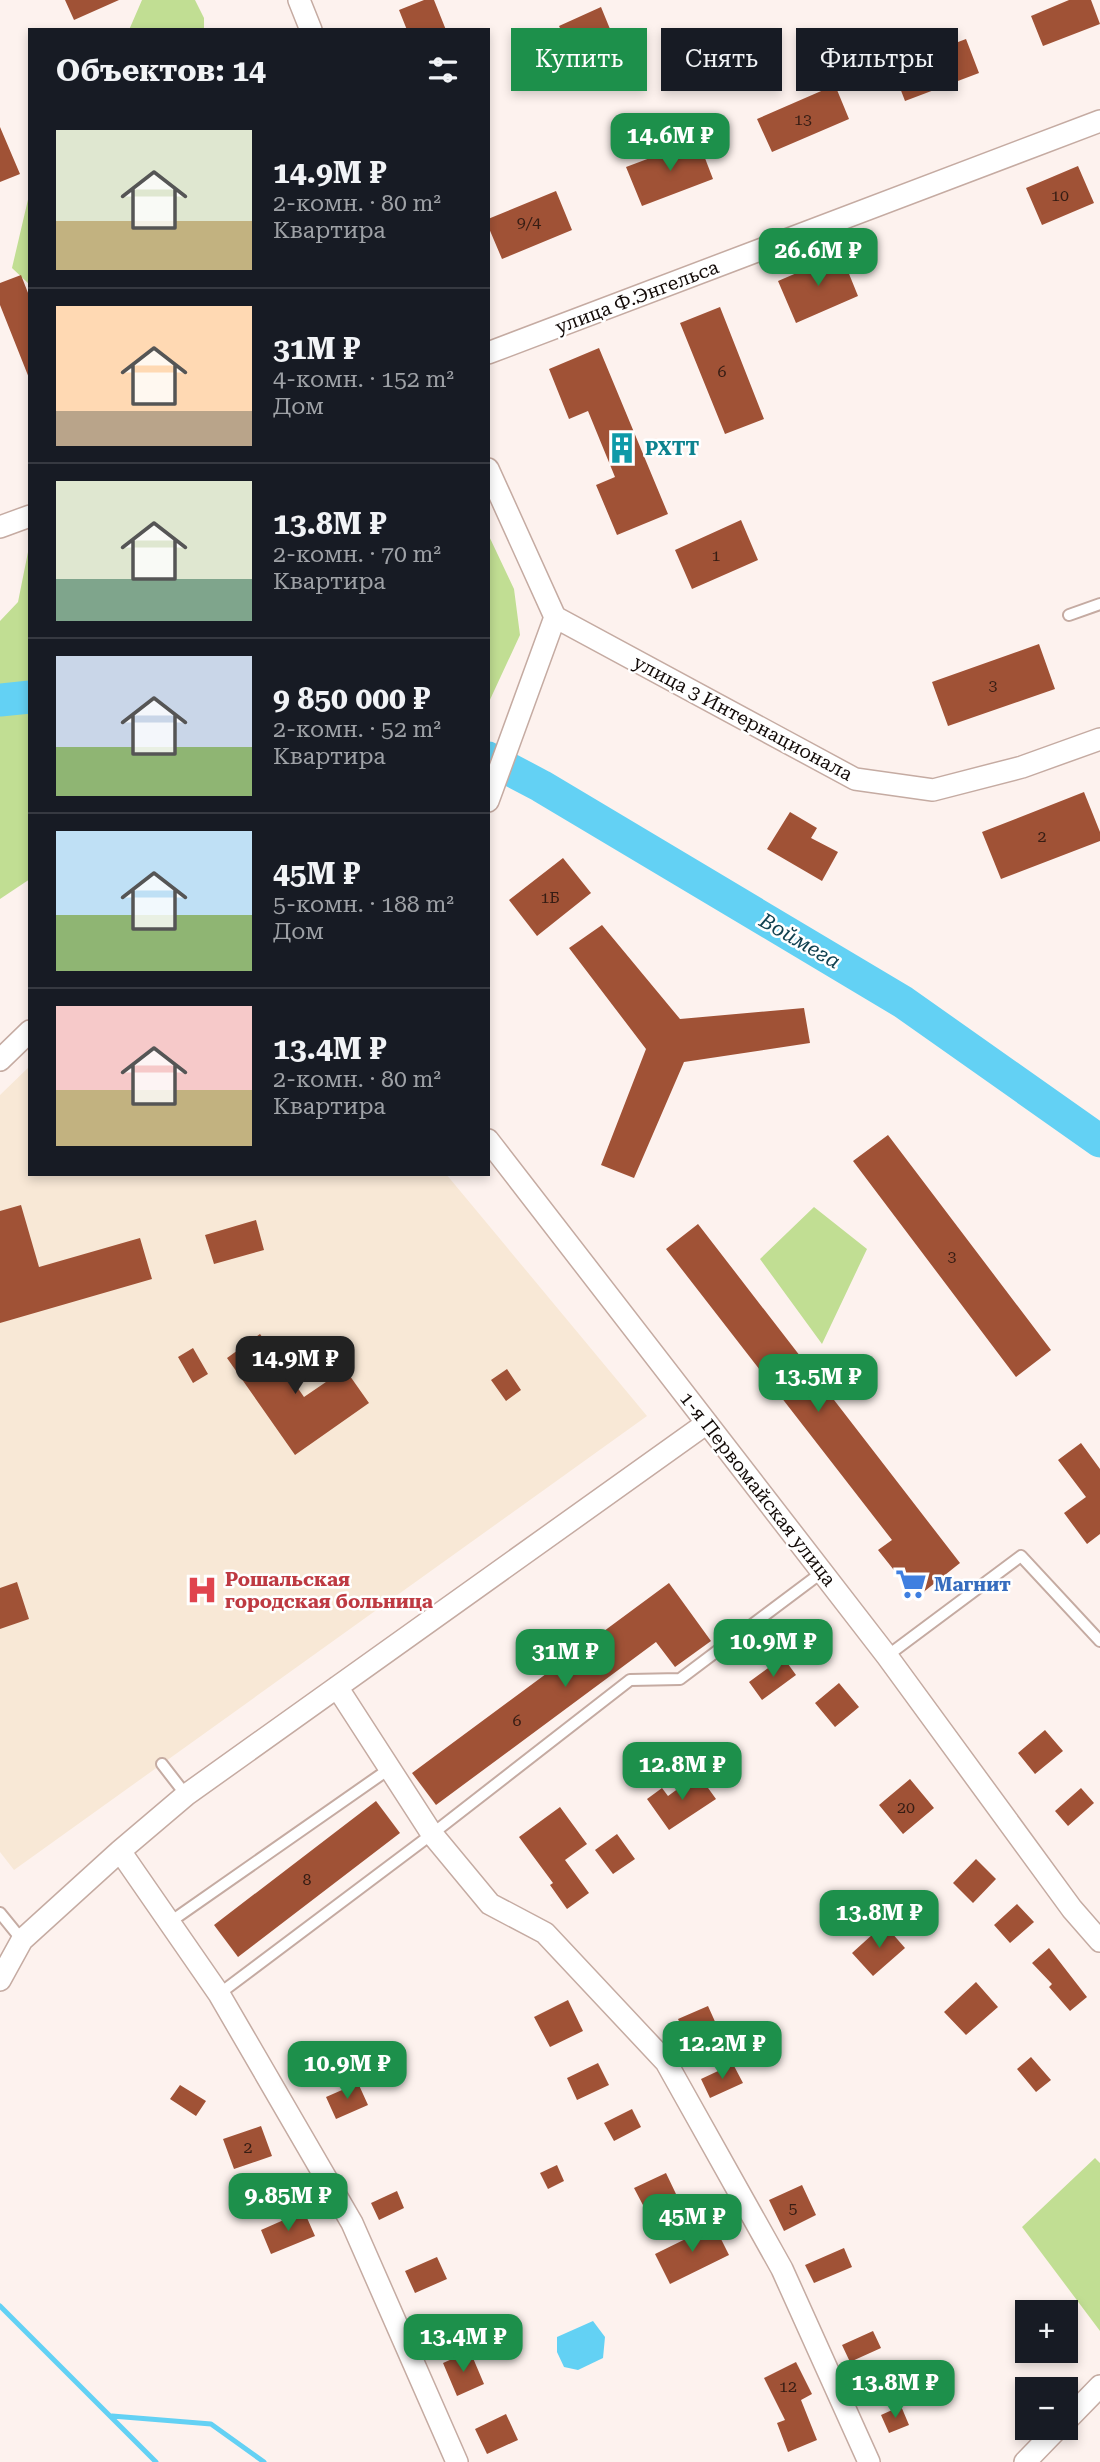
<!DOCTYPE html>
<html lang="ru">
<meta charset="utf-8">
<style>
body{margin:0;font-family:"Roboto Serif",serif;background:#242831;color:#f1f3f6;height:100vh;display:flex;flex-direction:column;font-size:26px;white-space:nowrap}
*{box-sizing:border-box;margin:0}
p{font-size:23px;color:#9ea1a6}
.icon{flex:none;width:38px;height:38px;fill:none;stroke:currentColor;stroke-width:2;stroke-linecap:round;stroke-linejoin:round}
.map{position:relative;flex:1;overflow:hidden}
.drawer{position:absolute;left:28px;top:28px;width:462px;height:1148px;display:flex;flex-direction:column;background:#171b24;border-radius:0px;box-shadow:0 4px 10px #0003}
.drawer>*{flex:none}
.guide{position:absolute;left:511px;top:28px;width:483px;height:63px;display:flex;gap:14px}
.buttons{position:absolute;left:1015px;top:2300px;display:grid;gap:14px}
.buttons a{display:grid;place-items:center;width:63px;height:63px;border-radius:0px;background:#171b24;box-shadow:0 4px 10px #0003;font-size:35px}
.price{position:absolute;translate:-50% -60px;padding:0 16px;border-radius:14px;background:#1d904b;color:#fff;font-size:23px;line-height:46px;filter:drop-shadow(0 2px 4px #0008)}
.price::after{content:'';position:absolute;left:50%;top:42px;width:21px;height:16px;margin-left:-10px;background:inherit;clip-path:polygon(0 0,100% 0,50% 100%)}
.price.current{background:#222;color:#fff}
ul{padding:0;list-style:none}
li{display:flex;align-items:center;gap:21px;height:175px;padding:0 28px}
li+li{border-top:2px solid #363941}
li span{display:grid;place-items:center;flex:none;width:196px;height:140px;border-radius:0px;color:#555}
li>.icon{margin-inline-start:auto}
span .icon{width:84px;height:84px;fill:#fffc;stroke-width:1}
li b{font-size:30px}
h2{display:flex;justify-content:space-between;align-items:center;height:84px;padding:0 28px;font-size:30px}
.tag{padding:0 24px;border-radius:0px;background:#171b24;box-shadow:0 4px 10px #0003;font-size:24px;line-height:63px}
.tag.current{background:#1d904b;color:#fff}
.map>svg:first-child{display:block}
.medical{fill:#f8e8d6}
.green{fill:#c1de93}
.water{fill:#63d1f4}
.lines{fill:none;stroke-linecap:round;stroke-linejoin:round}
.stream{stroke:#63d1f4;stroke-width:5}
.river{stroke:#63d1f4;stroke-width:33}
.building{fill:#a05236}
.service-casing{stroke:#c5aba2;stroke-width:14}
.minor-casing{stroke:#c5aba2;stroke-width:24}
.service{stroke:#fff;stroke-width:10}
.minor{stroke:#fff;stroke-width:21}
.labels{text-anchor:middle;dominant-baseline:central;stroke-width:5;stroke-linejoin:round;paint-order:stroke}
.number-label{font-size:16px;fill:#361d14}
.street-label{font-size:19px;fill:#130b08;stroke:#fff}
.culture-label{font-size:19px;font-weight:bold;fill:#0d838f;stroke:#fff;text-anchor:start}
.health-label{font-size:19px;font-weight:bold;fill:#be3a42;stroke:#fff;text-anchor:start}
.shop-label{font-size:19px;font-weight:bold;fill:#366cbe;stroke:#fff;text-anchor:start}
.water-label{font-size:21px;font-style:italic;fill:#114251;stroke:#fff}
</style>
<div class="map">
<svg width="1100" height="2462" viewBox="0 0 1100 2462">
<rect width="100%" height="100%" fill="#fdf2ee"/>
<path class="medical" d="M30 1066V1174H446L647 1416 14 1870 0 1852V1095Z"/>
<path class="green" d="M142 0H195L204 18V30H129Z
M30 191V285L12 268Z
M488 534 514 589 520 635 488 704Z
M30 542V879L0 899V621L18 602Z
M814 1207 867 1249 822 1344 760 1259Z
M1095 2158 1100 2163V2331L1022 2227Z"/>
<path class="water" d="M593 2321 605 2337 603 2358 578 2370 564 2367 557 2352V2337Z"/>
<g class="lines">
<path class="stream" d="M0 2306 156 2462
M112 2416 211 2424 264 2462"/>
<path class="river" d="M0 700 30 697
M488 758 541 786 903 1002 1100 1141"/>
</g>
<path class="building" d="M65 0H119L74 20Z
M424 0H434L446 30H407L399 10Z
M1069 0H1091L1100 24 1043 46 1031 16Z
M601 7 610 29 569 47 559 26Z
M966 39 979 73 905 101 892 67Z
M835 85 849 119 772 152 757 119Z
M0 127 20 174 0 182Z
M698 140 713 179 642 206 626 167Z
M1078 166 1094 203 1042 225 1026 188Z
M556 191 572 230 502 259 488 226V219Z
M841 254 858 296 796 323 778 281Z
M21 275 30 298 29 378 0 305V283Z
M720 307 764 419 725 434 680 323Z
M599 348 668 514 617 535 596 485 615 477 588 411 569 419 549 369Z
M741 520 758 560 692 589 675 550Z
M1039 644 1055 689 948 726 932 682Z
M1084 792 1100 832V841L1001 879 982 832Z
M790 812 817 828 811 838 838 852 822 881 767 849Z
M563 858 591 893 537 936 509 900Z
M602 925 680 1019 804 1008 810 1043 684 1062 634 1178 601 1165 646 1049 569 948Z
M888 1135 1051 1350 1016 1377 853 1161Z
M21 1205 39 1267 140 1238 152 1279 0 1323V1211Z
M256 1220 264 1250 214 1264 205 1235Z
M698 1224 960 1563 916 1598 878 1550 892 1540 666 1249Z
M260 1334 304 1397 345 1369 369 1403 295 1455 227 1358Z
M193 1348 208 1374 193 1383 178 1357Z
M507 1369 521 1390 506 1401 491 1380Z
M1081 1443 1100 1469V1534L1087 1544 1064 1513 1086 1497 1058 1460Z
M17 1582 29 1619 0 1629V1588Z
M669 1583 711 1641 675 1667 656 1642 436 1805 412 1773Z
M783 1657 796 1675 762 1700 749 1682Z
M839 1683 859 1707 835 1727 815 1703Z
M1045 1730 1063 1751 1035 1774 1018 1753Z
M698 1774 716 1799 669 1830 647 1799 662 1788 668 1796Z
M910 1779 934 1808 903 1834 879 1805Z
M1081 1788 1094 1803 1068 1826 1055 1811Z
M376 1801 400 1833 238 1957 214 1925Z
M560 1807 587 1844 565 1860 589 1893 567 1909 550 1885 553 1883 519 1837Z
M617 1834 635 1859 613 1874 595 1850Z
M976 1859 996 1879 973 1903 953 1883Z
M1017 1904 1034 1922 1010 1943 994 1925Z
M884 1924 905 1948 873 1976 852 1953Z
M1049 1948 1087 1997 1070 2011 1049 1987 1052 1984 1032 1963Z
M976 1982 998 2007 966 2035 944 2012Z
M568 2000 583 2031 550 2047 534 2017Z
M708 2006 717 2026 687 2039 678 2019Z
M1031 2057 1051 2080 1036 2092 1017 2069Z
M598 2063 609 2085 577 2100 567 2078Z
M733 2064 743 2083 710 2098 701 2079Z
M358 2083 368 2105 336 2119 326 2097Z
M180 2085 206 2101 196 2116 170 2099Z
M632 2109 641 2127 614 2141 604 2123Z
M261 2126 272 2156 234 2169 223 2139Z
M557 2165 564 2181 548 2189 540 2173Z
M666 2173 676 2194 645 2209 634 2188Z
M802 2185 816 2215 784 2231 769 2200Z
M397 2191 404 2208 379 2220 371 2203Z
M304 2211 315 2236 271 2254 261 2230Z
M714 2225 729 2255 670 2284 655 2254Z
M844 2248 852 2267 814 2283 805 2265Z
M437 2257 447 2279 415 2293 405 2271Z
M487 2326 500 2352 484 2360 471 2333Z
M873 2331 881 2348 850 2362 842 2345Z
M470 2351 484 2384 457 2396 443 2363Z
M796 2362 812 2394 801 2400 817 2440 788 2452 777 2423 785 2420 764 2378Z
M901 2406 909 2425 889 2433 881 2415Z
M506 2414 518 2440 487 2454 475 2429Z"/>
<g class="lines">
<defs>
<path id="service" d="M1069 615 1100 604
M887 1656 1021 1556 1100 1641
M162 1764 186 1795
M0 1913 22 1940
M170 1922 389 1769
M219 1994 432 1834 630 1680 680 1679 821 1573"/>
<path id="minor" d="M299 0 311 30
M488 353 1100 121
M488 469 555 617 488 801
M0 527 30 516
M555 617 855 779 933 790 1022 767 1100 739
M0 1060 30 1031
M488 1140 887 1656 1072 1909 1100 1941
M337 1687 432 1834 490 1904 545 1933 666 2062 782 2269 869 2462
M120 1851 219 1994 352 2223 457 2462
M0 1980 22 1940 120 1851 186 1795 707 1423
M1066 2421 1100 2386
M1025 2462 1059 2427"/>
</defs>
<use href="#service" class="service-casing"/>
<use href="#minor" class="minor-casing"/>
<use href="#service" class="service"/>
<use href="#minor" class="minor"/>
</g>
<defs>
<symbol id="building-bare" viewBox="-9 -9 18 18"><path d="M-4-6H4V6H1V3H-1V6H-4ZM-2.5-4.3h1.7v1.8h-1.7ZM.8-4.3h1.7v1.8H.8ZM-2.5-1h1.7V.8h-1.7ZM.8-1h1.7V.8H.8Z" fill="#0f9aa8" stroke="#fff" stroke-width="2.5" paint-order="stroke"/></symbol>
<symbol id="supermarket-bare" viewBox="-9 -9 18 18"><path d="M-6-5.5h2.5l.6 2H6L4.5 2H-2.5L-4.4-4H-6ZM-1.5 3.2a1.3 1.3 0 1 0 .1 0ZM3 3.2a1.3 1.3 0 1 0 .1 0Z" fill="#3f7fe0" stroke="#fff" stroke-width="2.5" paint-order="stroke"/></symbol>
<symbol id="hospital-bare" viewBox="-9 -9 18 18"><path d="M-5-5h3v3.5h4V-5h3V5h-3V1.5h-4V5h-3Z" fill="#e0444e" stroke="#fff" stroke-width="2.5" paint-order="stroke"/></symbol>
</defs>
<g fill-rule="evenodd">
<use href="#building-bare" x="600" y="426" width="44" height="44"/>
<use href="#supermarket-bare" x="889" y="1562" width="44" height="44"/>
<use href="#hospital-bare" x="180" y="1568" width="44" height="44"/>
</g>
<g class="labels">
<g class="number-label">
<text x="803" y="119">13</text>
<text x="1060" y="195">10</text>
<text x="529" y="222">9/4</text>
<text x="722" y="371">6</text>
<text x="716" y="555">1</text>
<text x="993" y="685">3</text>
<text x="1042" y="836">2</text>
<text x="550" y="897">1Б</text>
<text x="952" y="1256">3</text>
<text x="517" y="1720">6</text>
<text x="906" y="1807">20</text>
<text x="307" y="1879">8</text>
<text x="248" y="2147">2</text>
<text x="793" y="2208">5</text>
<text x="788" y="2386">12</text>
</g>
<g class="street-label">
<text transform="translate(637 297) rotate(-21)">улица Ф.Энгельса</text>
<text transform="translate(743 718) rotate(28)">улица 3 Интернационала</text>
<text transform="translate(758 1489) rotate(52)">1-я Первомайская улица</text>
</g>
<g class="culture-label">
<text x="645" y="448">РХТТ</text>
</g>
<g class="health-label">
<text x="225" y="1579">Рошальская<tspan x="225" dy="22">городская больница</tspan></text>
</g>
<g class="shop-label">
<text x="934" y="1584">Магнит</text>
</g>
<g class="water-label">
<text transform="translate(800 941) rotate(30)">Воймега</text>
</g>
</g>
</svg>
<div class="buttons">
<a>+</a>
<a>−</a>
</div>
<b class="price" style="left:670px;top:173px">14.6M ₽</b>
<b class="price" style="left:818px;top:288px">26.6M ₽</b>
<b class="price current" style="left:295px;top:1396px">14.9M ₽</b>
<b class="price" style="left:818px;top:1414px">13.5M ₽</b>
<b class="price" style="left:773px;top:1679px">10.9M ₽</b>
<b class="price" style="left:565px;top:1689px">31M ₽</b>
<b class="price" style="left:682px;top:1802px">12.8M ₽</b>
<b class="price" style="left:879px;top:1950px">13.8M ₽</b>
<b class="price" style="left:722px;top:2081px">12.2M ₽</b>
<b class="price" style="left:347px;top:2101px">10.9M ₽</b>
<b class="price" style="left:288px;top:2233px">9.85M ₽</b>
<b class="price" style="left:692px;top:2254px">45M ₽</b>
<b class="price" style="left:463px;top:2374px">13.4M ₽</b>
<b class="price" style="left:895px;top:2420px">13.8M ₽</b>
<div class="guide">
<a class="tag current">Купить</a>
<a class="tag">Снять</a>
<a class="tag">Фильтры</a>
</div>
<section class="drawer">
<h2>Объектов: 14<svg class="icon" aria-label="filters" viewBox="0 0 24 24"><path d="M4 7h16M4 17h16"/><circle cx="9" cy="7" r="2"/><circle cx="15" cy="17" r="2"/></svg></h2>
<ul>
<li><span style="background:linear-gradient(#dfe7d0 65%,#c2b280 0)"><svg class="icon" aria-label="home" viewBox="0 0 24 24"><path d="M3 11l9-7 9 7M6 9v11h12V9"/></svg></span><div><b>14.9M ₽</b><p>2-комн. · 80 m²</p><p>Квартира</p></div></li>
<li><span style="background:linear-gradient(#ffd9b3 75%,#b9a48a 0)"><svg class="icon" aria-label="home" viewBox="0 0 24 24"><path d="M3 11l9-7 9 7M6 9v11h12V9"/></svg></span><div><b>31M ₽</b><p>4-комн. · 152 m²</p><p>Дом</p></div></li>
<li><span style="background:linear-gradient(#dfe7d0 70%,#7fa58c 0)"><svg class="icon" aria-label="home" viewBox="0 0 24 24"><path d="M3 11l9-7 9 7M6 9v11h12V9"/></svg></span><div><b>13.8M ₽</b><p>2-комн. · 70 m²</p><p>Квартира</p></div></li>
<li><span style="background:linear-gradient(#c9d6e8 65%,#8fb573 0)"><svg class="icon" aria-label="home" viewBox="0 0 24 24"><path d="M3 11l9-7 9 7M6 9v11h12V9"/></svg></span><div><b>9 850 000 ₽</b><p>2-комн. · 52 m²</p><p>Квартира</p></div></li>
<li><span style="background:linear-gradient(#bfe0f5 60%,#8fb573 0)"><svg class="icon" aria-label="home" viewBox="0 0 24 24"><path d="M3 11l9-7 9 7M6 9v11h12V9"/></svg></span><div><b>45M ₽</b><p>5-комн. · 188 m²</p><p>Дом</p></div></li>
<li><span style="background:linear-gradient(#f6c9c9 60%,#c2b280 0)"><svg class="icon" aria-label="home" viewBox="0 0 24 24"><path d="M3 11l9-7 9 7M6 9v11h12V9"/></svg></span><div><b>13.4M ₽</b><p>2-комн. · 80 m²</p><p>Квартира</p></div></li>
</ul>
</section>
</div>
